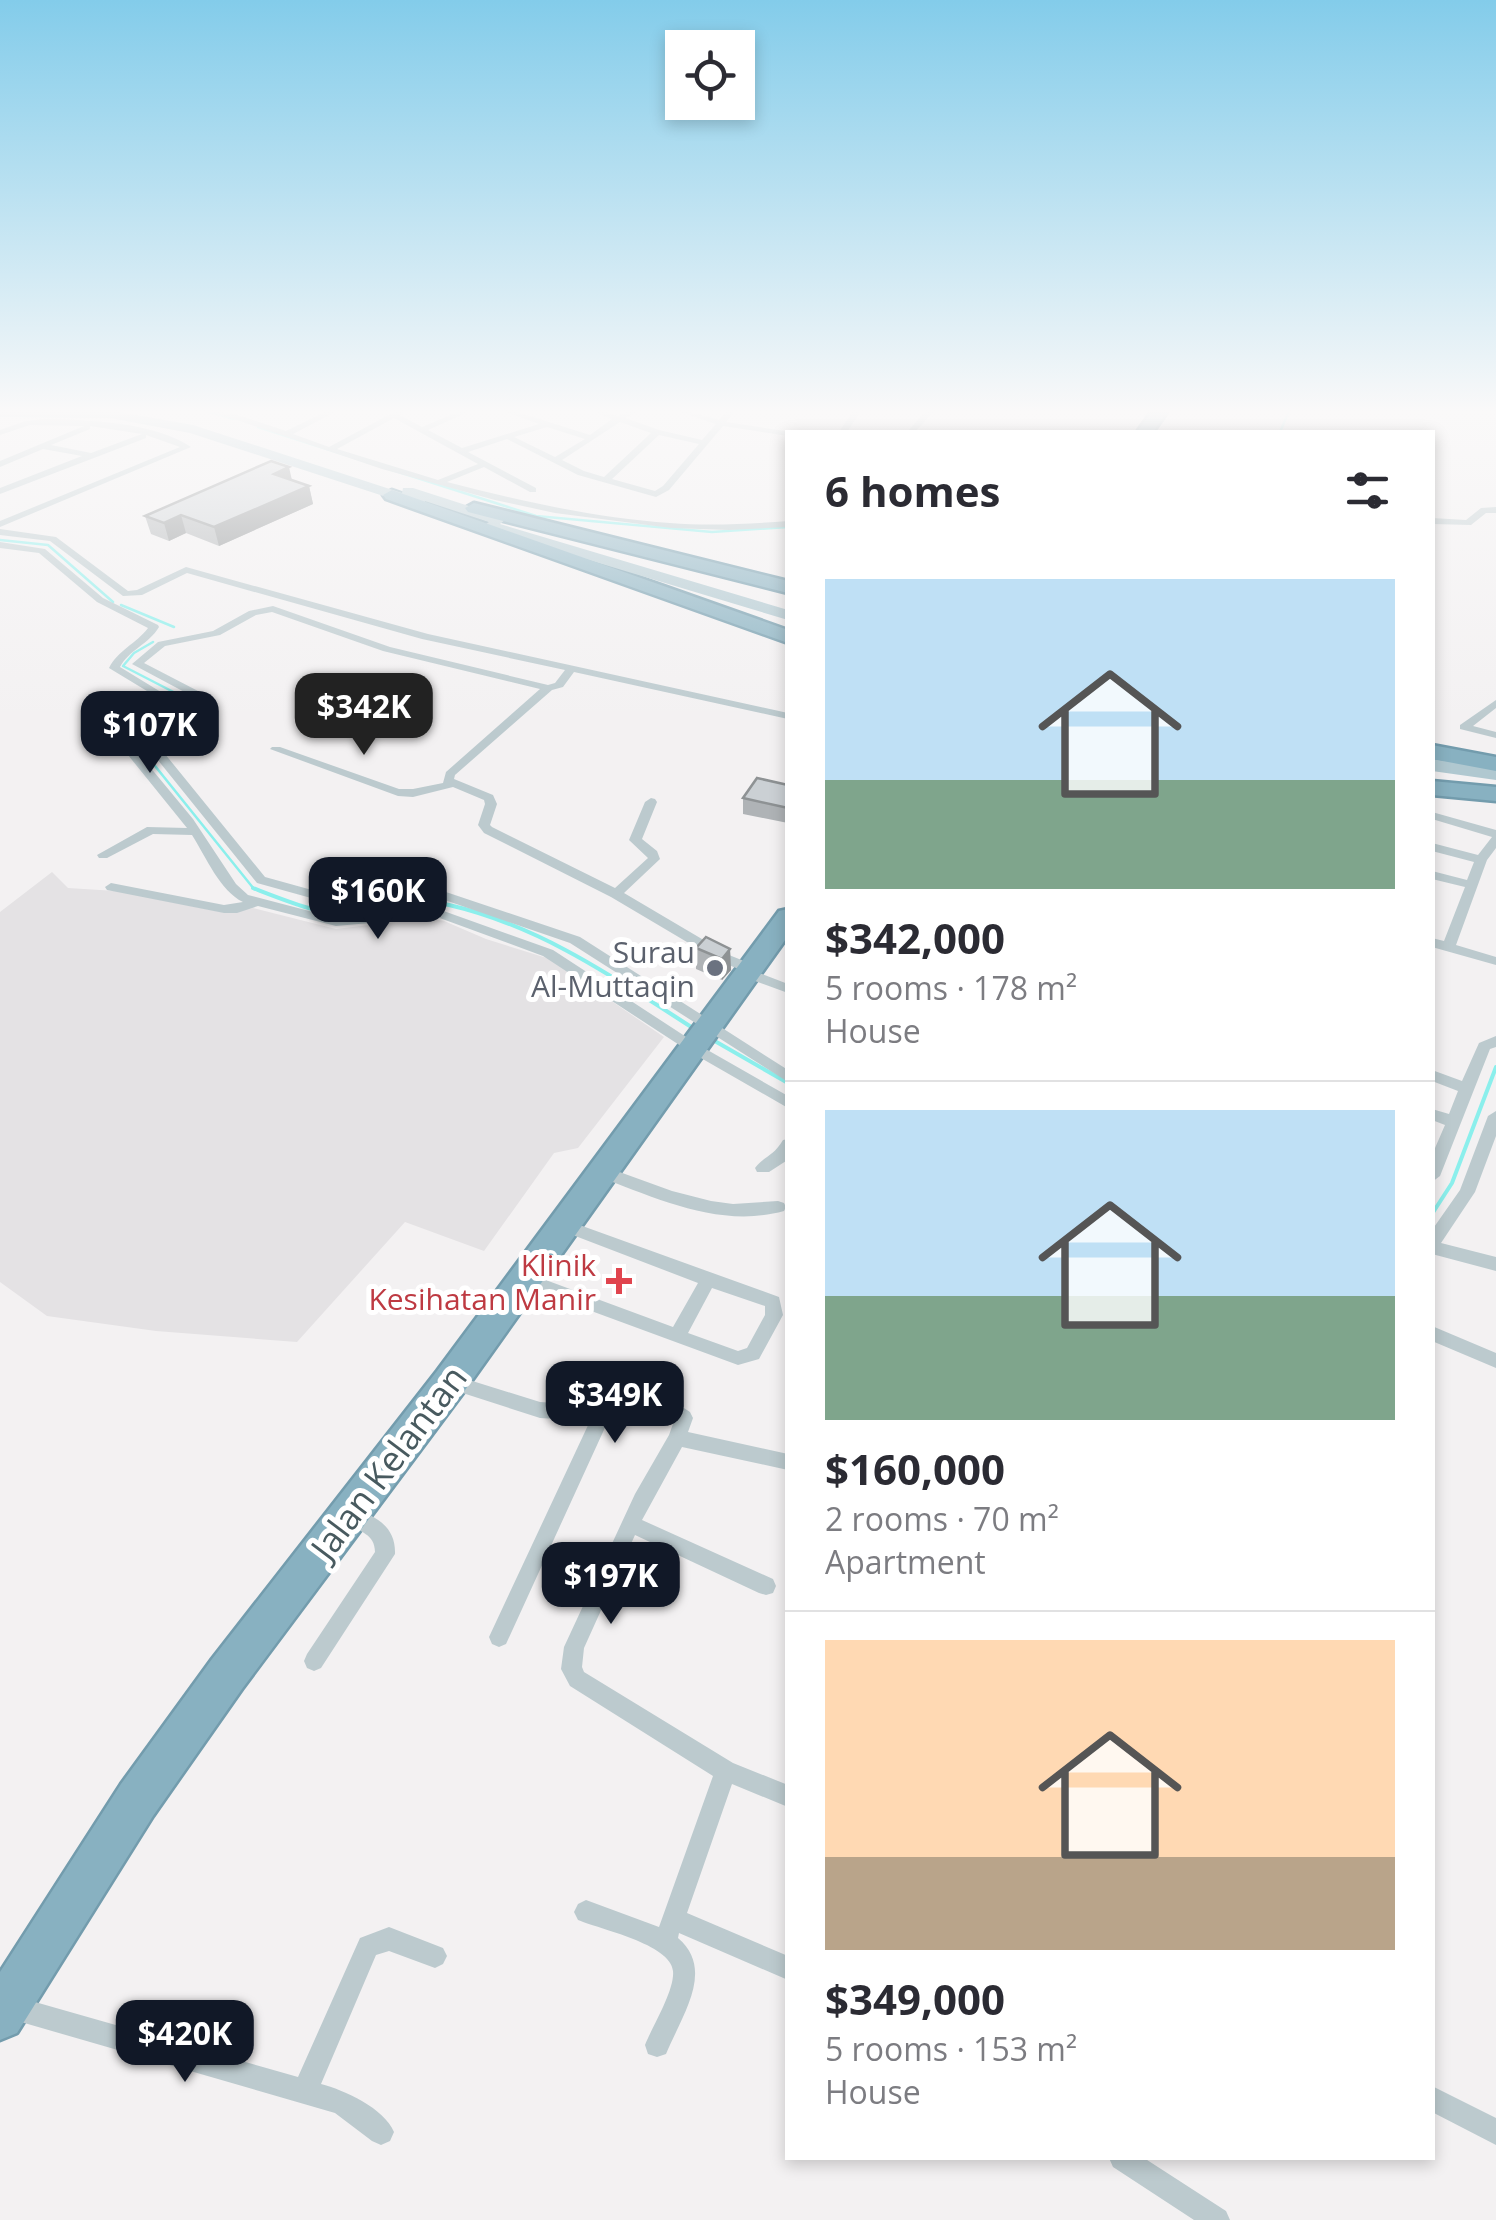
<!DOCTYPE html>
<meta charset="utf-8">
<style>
body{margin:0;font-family:"Open Sans",sans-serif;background:#f7f7f7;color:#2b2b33;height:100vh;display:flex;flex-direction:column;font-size:38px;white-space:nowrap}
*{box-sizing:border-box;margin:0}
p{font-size:32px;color:#7c7c81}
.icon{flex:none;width:55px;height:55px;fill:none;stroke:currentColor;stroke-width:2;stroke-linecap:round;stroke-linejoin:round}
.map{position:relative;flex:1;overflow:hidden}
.sheet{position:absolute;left:785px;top:430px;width:650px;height:1730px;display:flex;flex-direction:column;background:#fff;border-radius:0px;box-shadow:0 5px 15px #0003}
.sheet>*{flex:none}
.fabs{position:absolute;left:665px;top:30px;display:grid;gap:20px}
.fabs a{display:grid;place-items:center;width:90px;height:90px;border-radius:0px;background:#fff;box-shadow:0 5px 15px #0003;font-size:50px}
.price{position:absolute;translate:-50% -85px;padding:0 22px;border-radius:20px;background:#111827;color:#fff;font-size:32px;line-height:65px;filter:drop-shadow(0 2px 5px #0008)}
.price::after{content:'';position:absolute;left:50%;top:60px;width:30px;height:22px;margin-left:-15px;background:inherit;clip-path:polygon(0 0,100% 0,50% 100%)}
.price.active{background:#222;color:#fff}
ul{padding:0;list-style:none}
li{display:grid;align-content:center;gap:20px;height:530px;padding:0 40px}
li+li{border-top:2px solid #e1e1e2}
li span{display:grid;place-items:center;height:310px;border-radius:0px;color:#555}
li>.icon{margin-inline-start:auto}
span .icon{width:180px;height:180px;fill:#fffc;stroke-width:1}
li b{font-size:42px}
h2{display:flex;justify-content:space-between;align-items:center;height:120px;padding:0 40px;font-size:42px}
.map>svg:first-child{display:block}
.education{fill:#e4e2e4}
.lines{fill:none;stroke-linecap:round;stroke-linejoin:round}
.stream-far1{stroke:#8befec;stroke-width:2.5}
.stream{stroke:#8befec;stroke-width:4}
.highway-casing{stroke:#739cad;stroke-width:5}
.street{fill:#bccace;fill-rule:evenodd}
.primary{fill:#b0c8d0;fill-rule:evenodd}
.highway{fill:#88b1c1;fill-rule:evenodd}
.wall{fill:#afb3b6}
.shaded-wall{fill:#8e9294}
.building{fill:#cbd0d4;stroke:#8e9294;stroke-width:2.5}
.worship-dot{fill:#6b7280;stroke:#fff;stroke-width:4}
.health-dot{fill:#e0444e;stroke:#fff;stroke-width:4}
.labels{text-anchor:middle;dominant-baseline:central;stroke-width:10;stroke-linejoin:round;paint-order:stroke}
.worship-label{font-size:30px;fill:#5b616d;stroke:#fff;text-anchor:end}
.health-label{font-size:30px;fill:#be3a42;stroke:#fff;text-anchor:end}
.near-street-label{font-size:35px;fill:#485a5f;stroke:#fff}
</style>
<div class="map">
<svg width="1496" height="2220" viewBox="0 0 1496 2220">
<rect width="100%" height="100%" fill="#f3f1f2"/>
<path class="education" d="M52 872 68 888 116 891 226 913 253 908 336 929 427 918 444 921 486 939 550 959 664 1037 578 1148 554 1153 484 1251 405 1222 297 1342 156 1331 47 1316 0 1282V912Z"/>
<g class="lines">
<path class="stream-far1" d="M205 411 234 419
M258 427 536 516 712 532 788 527
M1280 432 1289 411
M0 540 48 545 113 602
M121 605 174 627
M153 642 134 653 123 666 189 700 198 709 156 735 143 751 254 889 260 891"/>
<path class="stream" d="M253 888C284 900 325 917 358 916 389 915 417 897 449 905 541 926 618 980 696 1030
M713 1040 788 1083
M1432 1214 1452 1183 1496 1067"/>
<defs>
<path id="highway" d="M1152 411H1168L1153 432H1137Z
M392 490 788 630V643L386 499 383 495Z
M474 503 788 581V593L468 512 465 508Z
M1432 745 1496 757V771L1432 759Z
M1432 781 1496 787V801L1432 795Z
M788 909V936L463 1393 242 1689 153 1816 17 2033 0 2040V1972L121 1784 212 1659 437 1371 779 911Z"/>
</defs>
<use href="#highway" class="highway-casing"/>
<path class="street" d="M210 411 232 413 286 431 327 411H337L293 434 329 447 396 411H405L400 415 422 427 460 411H470L428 430 462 448 539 424 503 411H514L590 435 612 419 592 411H603L618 416 628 411H638L625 418 659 430 702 440 716 424 677 411H688L719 420 727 411H735L726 422 791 432H788V436L723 426 669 490 656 497 578 475 507 439 468 452 536 488V492H530L484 467 447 482C521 501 595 518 670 523 709 526 748 524 788 521V527L729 530 671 528 555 513 495 500 382 469ZM394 418 478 464 438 480 337 449ZM620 422 651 433 604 477 584 471 562 460ZM547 427 585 439 555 457 514 437ZM659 435 699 444 663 486 655 491 612 479Z
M853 411H861L847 432H839Z
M926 411H934L915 432H907Z
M46 419C90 420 154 422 191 447L0 527V521L180 447 146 435V438L0 494V488L82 456 43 449 0 467V461L84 426 30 425 0 435V430L26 421ZM90 426 142 434 91 453 51 445 90 429Z
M1496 507V513H1486L1471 525 1432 524V518L1466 520 1481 508Z
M0 529 56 537 128 591 137 590 186 567 428 634 788 713V719L574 672 563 687 552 690 455 775 454 779 493 795 497 804 490 825 492 827 615 888 648 858 629 840 645 802 651 798 655 799 657 802 642 839 657 851 660 859 624 893 729 955 754 965 756 968 754 971 788 984V993L741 976 739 973 741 970 719 961 611 897 484 833 478 825 485 804 484 800 453 787 413 797 398 796 270 749 272 747H280L399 789H413L443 783 446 772 540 689 383 651 272 612 256 615 220 635 165 646 144 663 198 691 214 706 205 721 166 743 165 754 265 877 348 900 367 902 437 889 580 937 788 1070V1082L570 943 436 897 367 910 347 908 257 883 153 754 157 739 197 717 203 707 190 695 132 664 158 642 213 631 249 611 273 606 390 647 548 685 555 683 565 670 422 639 187 573 142 595 123 596 50 541 0 535Z
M0 542 45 549 103 598 158 625 159 627C149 644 129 650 120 667L187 708 140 743V755L193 819 236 884 248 895 336 918 438 909 553 950 697 1044 788 1096V1108L687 1050 543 956 437 917 336 926 258 906 237 913H224L107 890 105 887 111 883 224 905 243 902C220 891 206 857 192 835L153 834 107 858H99L97 855 147 827 187 828 128 755 130 740 175 708 109 668C118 650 136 644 148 628L97 602 39 553 0 548Z
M1496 700V708L1473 726 1496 732V738L1460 729V725Z
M1432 812 1496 830V848L1487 860 1456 945 1496 957V965L1432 947V938L1444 941 1465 887 1432 879V871L1467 880 1474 862 1432 851V843L1478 855 1492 837 1432 819Z
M1496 1036V1047L1490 1049 1440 1176 1432 1182V1155L1445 1125 1432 1120V1109L1449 1114 1458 1091 1432 1081V1070L1462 1081 1479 1043Z
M1496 1111V1136L1475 1192 1441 1243 1496 1257V1271L1432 1254V1230L1460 1190 1488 1116Z
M788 1139 786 1161 769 1172H757L755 1168C764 1156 773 1157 783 1140Z
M603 1166 672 1191 711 1201 733 1204 778 1201 784 1203 786 1207 784 1211C720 1229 656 1198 597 1176L595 1172 597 1168Z
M563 1219 779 1297 783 1315 759 1359 738 1365 518 1284 516 1279 518 1274 524 1272 673 1327 698 1283 557 1229 555 1225 557 1221ZM712 1288 765 1306V1315L747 1348 738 1351 688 1333Z
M1432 1326 1496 1353V1368L1432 1341Z
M450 1374 540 1402 602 1406 670 1399 690 1412 693 1418 688 1432 788 1454V1470L682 1447 642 1520 773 1579 776 1586 773 1593 766 1595 759 1593 635 1535 584 1648 582 1667 584 1672 733 1763 788 1785V1807L732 1784 687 1913 788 1956V1980L679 1933 678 1938C716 1970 681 2017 666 2054L657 2057 648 2054 645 2045C652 2027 675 1990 673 1971 671 1944 599 1929 578 1920L574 1912 578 1904 586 1900 659 1927 713 1776 570 1686 561 1669 564 1647 635 1494 669 1435 674 1421 667 1415 608 1421 506 1644 499 1647 492 1644 489 1637 590 1421 540 1418 444 1387 441 1382 444 1377Z
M351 1507C374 1516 396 1525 395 1554L321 1668 314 1671 307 1668 304 1661 307 1654 375 1552C375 1529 350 1532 341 1516L344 1510Z
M389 1927 443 1948 447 1956 443 1964 435 1968 389 1951 376 1955 321 2084C344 2090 384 2108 394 2132L390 2141 381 2145 372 2141 335 2113 14 2020 5 2017 2 2008 5 1999 14 1996 298 2077 360 1938Z
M1432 2086 1496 2118V2145L1432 2112Z
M1109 2158H1144L1226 2211 1230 2220H1194L1113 2167Z"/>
<path class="primary" d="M0 411H114L193 425 402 493 403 488H413L503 517 505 520 500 524 788 610V620L486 529 483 526 489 522 425 501 424 506H414L190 433 110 418 0 417Z
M1432 759 1496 768V780L1432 771Z"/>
<use href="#highway" class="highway"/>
</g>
<path class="wall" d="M292 481 309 486 313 504 219 546 186 533 169 541 151 534 145 516Z
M788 785V823L743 814V798Z
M696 948 730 949 731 970 722 980 696 969Z"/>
<path class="shaded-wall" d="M289 467 293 485 274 474Z
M309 486 313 504 219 546 214 527Z
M181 515 186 533 169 541 164 523Z
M730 949 731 970 722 980V959Z"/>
<path class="building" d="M271 461 289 467 274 474 309 486 214 527 181 515 164 523 145 516Z
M757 778 788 785V808L743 798Z
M706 937 730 949 722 959 696 948Z"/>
<linearGradient id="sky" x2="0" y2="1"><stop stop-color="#83ccea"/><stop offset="0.57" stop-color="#faf9f9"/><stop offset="1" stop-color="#faf9f9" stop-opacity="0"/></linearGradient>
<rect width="1496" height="722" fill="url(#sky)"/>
<circle class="worship-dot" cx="715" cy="968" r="10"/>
<path class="health-dot" d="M614 1266h10v10h10v10h-10v10h-10v-10h-10v-10h10z"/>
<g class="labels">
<g class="worship-label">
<text x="695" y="951">Surau<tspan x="695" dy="34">Al-Muttaqin</tspan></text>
</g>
<g class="health-label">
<text x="596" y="1264">Klinik<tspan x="596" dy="34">Kesihatan Manir</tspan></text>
</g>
<g class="near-street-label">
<text transform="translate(388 1462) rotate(-53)">Jalan Kelantan</text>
</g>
</g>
</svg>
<div class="fabs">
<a><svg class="icon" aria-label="locate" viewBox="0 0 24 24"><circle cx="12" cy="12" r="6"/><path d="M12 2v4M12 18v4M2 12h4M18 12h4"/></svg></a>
</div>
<b class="price active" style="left:364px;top:758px">$342K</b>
<b class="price" style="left:150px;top:776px">$107K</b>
<b class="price" style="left:378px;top:942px">$160K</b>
<b class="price" style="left:615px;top:1446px">$349K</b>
<b class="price" style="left:611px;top:1627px">$197K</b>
<b class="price" style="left:185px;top:2085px">$420K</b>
<section class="sheet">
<h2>6 homes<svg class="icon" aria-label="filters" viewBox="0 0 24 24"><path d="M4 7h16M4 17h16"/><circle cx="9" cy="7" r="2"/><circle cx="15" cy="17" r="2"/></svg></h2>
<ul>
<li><span style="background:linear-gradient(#bfe0f5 65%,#7fa58c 0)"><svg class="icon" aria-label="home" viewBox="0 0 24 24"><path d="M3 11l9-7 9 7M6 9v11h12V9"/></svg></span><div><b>$342,000</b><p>5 rooms · 178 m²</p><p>House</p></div></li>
<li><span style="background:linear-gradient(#bfe0f5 60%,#7fa58c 0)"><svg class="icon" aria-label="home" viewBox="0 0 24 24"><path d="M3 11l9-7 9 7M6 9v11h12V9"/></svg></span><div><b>$160,000</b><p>2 rooms · 70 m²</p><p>Apartment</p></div></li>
<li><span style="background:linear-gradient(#ffd9b3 70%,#b9a48a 0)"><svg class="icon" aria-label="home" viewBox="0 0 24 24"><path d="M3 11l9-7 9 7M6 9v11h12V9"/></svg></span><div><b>$349,000</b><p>5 rooms · 153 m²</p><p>House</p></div></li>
</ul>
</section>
</div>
